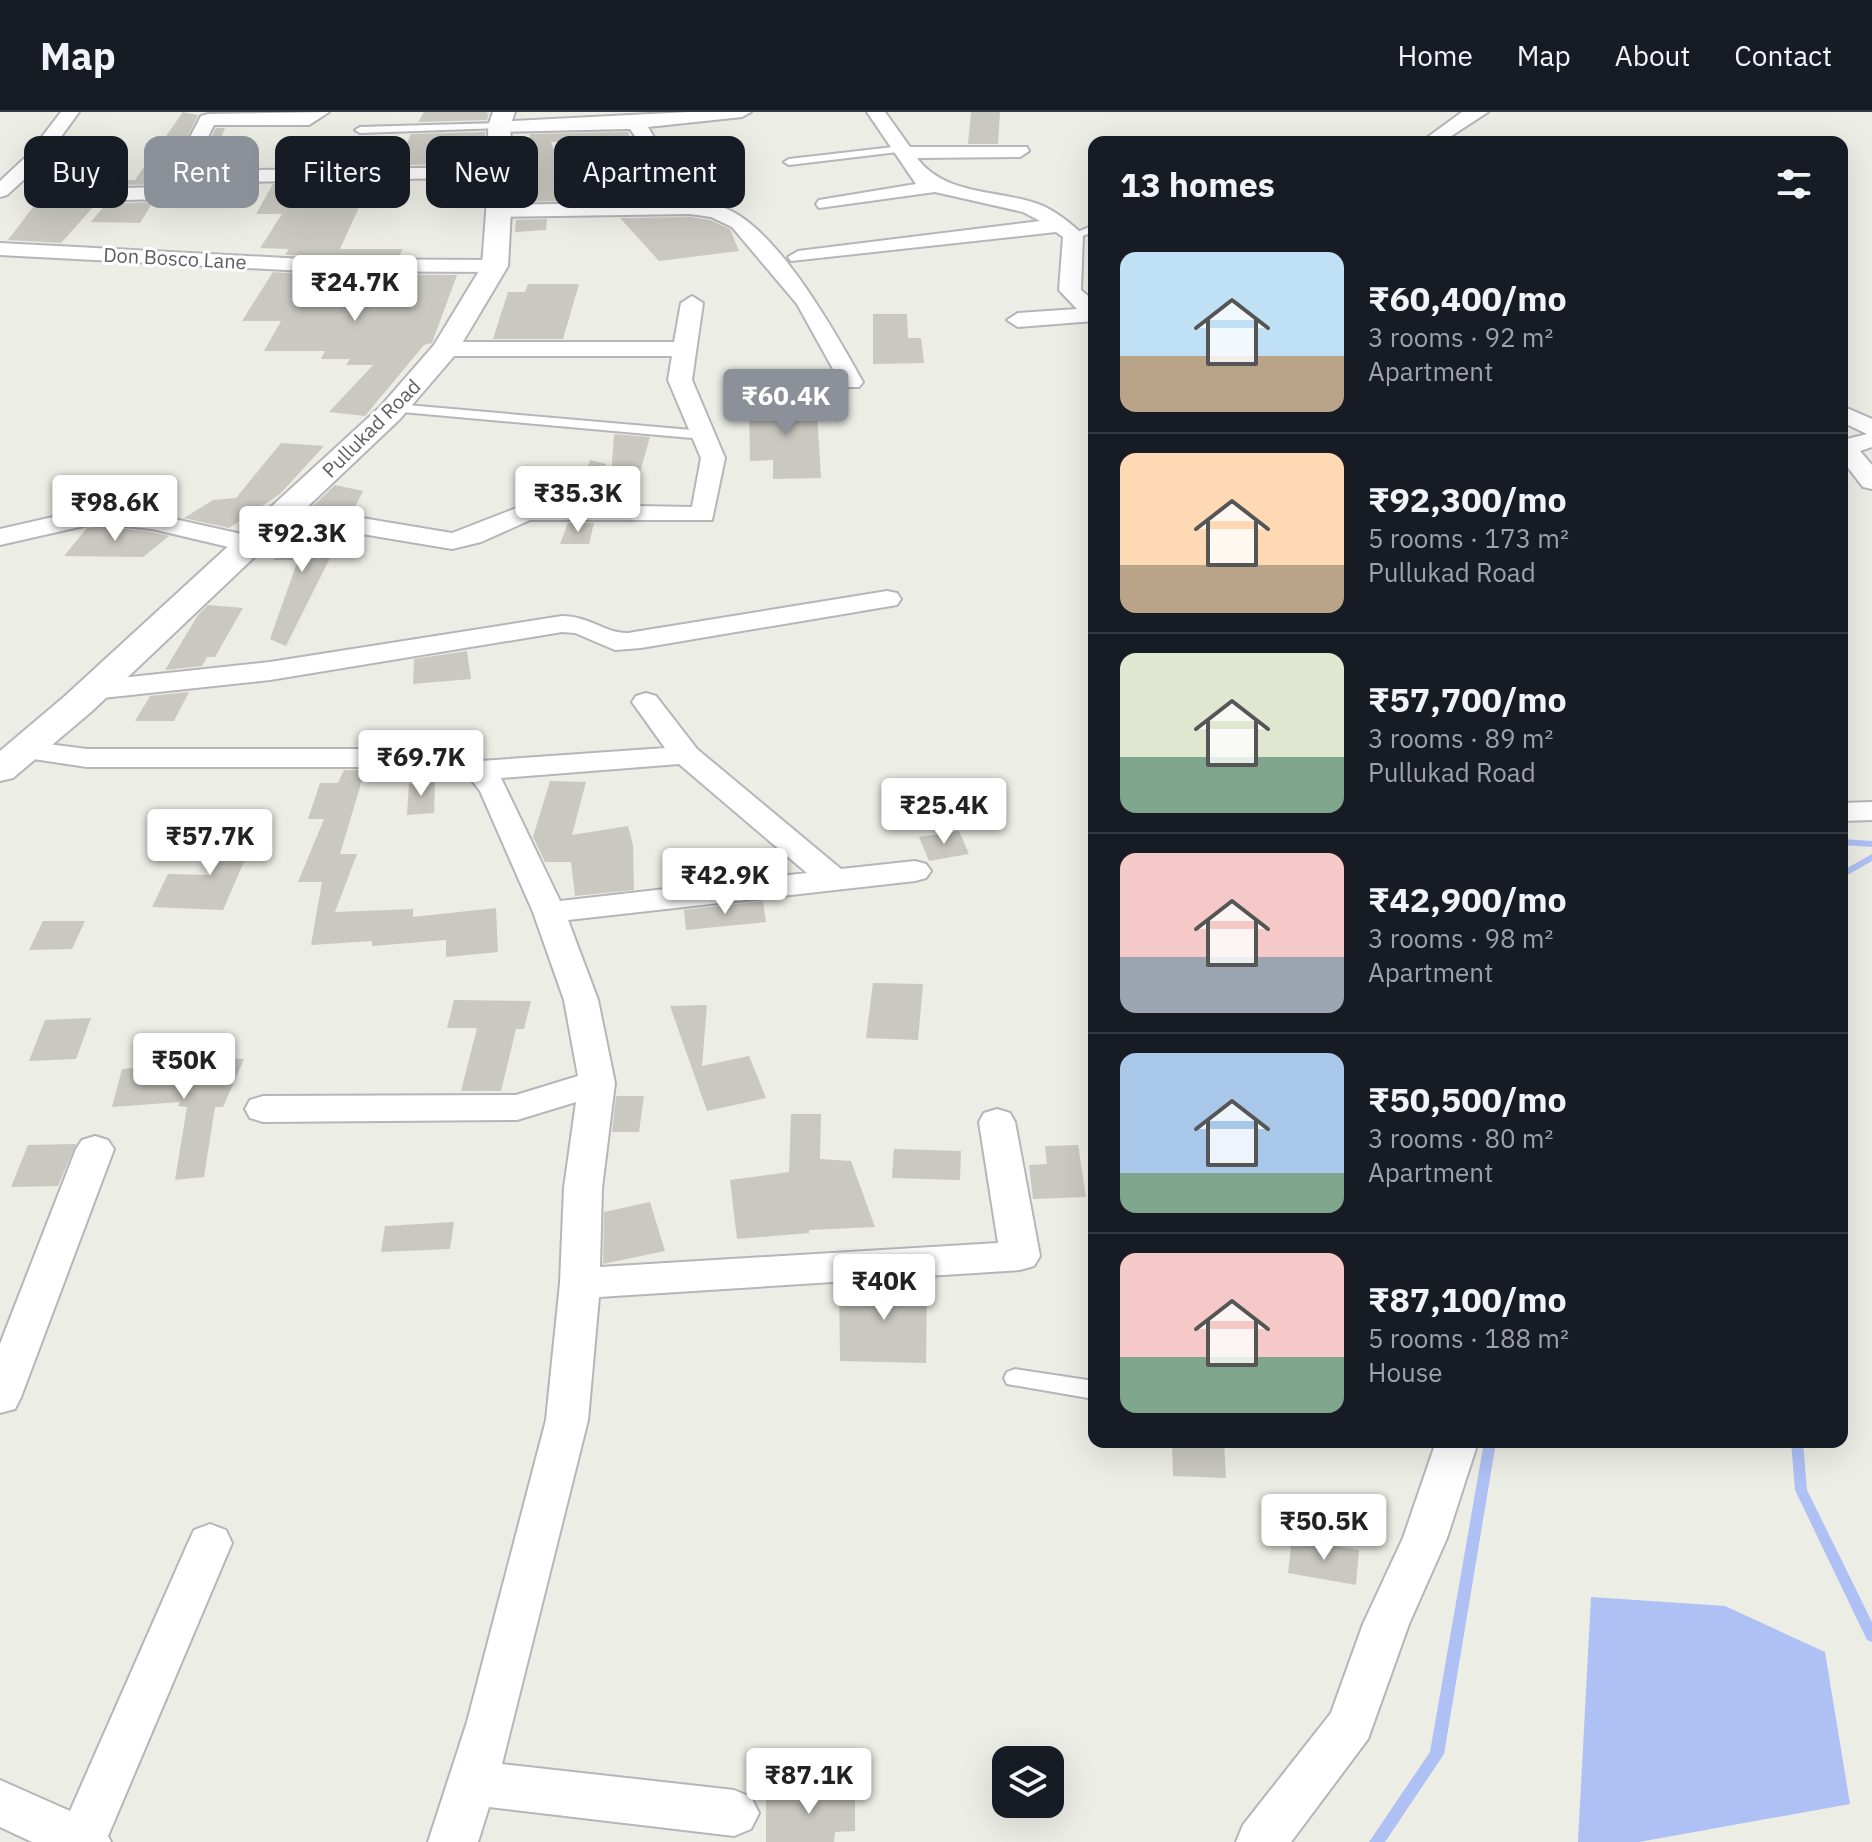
<!DOCTYPE html>
<meta charset="utf-8">
<style>
body{margin:0;font-family:"IBM Plex Sans",sans-serif;background:#242831;color:#f1f3f6;height:100vh;display:flex;flex-direction:column;font-size:30px;white-space:nowrap}
*{box-sizing:border-box;margin:0}
p{font-size:26px;color:#9ea1a6}
.icon{flex:none;width:44px;height:44px;fill:none;stroke:currentColor;stroke-width:2;stroke-linecap:round;stroke-linejoin:round}
.map{position:relative;flex:1;overflow:hidden}
.sheet{position:absolute;left:1088px;top:24px;width:760px;height:1312px;display:flex;flex-direction:column;background:#171b24;border-radius:16px;box-shadow:0 8px 32px #0002}
.sheet>*{flex:none}
.top-card{position:absolute;left:24px;top:24px;width:760px;height:72px;display:flex;gap:16px}
.buttons{position:absolute;left:992px;top:1634px;display:grid;gap:16px}
.buttons a{display:grid;place-items:center;width:72px;height:72px;border-radius:16px;background:#171b24;box-shadow:0 8px 32px #0002;font-size:40px}
.price{position:absolute;translate:-50% -68px;padding:0 18px;border-radius:8px;background:#fff;color:#222;font-size:26px;line-height:52px;filter:drop-shadow(0 2px 4px #0008)}
.price::after{content:'';position:absolute;left:50%;top:48px;width:24px;height:18px;margin-left:-12px;background:inherit;clip-path:polygon(0 0,100% 0,50% 100%)}
.price.current{background:#8c9099;color:#fff}
ul{padding:0;list-style:none}
li{display:flex;align-items:center;gap:24px;height:200px;padding:0 32px}
li+li{border-top:2px solid #363941}
li span{display:grid;place-items:center;flex:none;width:224px;height:160px;border-radius:16px;color:#555}
li>.icon{margin-inline-start:auto}
span .icon{width:96px;height:96px;fill:#fffc;stroke-width:1}
li b{font-size:34px}
h2{display:flex;justify-content:space-between;align-items:center;height:96px;padding:0 32px;font-size:34px}
.pill{padding:0 28px;border-radius:16px;background:#171b24;box-shadow:0 8px 32px #0002;font-size:28px;line-height:72px}
.pill.current{background:#8c9099;color:#fff}
header{display:flex;align-items:center;gap:48px;box-sizing:border-box;height:112px;padding:0 40px;background:#171b24;border-bottom:2px solid #363941}
header strong{font-size:38px}
nav{display:flex;gap:44px;margin-inline-start:auto;font-size:28px}
.map>svg:first-child{display:block}
.water{fill:#aec0f4}
.lines{fill:none;stroke-linecap:round;stroke-linejoin:round}
.stream{fill:#aec0f4;fill-rule:evenodd}
.building{fill:#c9c8c1}
.service-casing{stroke:#b5b5ba;stroke-width:4}
.minor-casing{stroke:#b5b5ba;stroke-width:4}
.tertiary-casing{stroke:#b5b5ba;stroke-width:4}
.service{fill:#fff;fill-rule:evenodd}
.minor{fill:#fff;fill-rule:evenodd}
.tertiary{fill:#fff;fill-rule:evenodd}
.labels{text-anchor:middle;dominant-baseline:central;stroke-width:6;stroke-linejoin:round;paint-order:stroke}
.far-street-label{font-size:20px;fill:#5d5e63;stroke:#fff}
</style>
<header>
<strong>Map</strong>
<nav><a>Home</a><a>Map</a><a>About</a><a>Contact</a></nav>
</header>
<div class="map">
<svg width="1872" height="1730" viewBox="0 0 1872 1730">
<rect width="100%" height="100%" fill="#ecede5"/>
<path class="water" d="M1591 1485 1725 1494 1825 1540 1850 1692 1639 1730H1578Z"/>
<g class="lines">
<path class="stream" d="M1842 727 1872 729V735L1842 733Z
M1872 742V749L1842 766V759Z
M1484 1330H1496L1444 1642 1385 1730H1369L1430 1640Z
M1791 1330H1803L1807 1378 1872 1510V1530L1867 1528 1795 1378Z"/>
</g>
<path class="building" d="M183 0 198 3 186 28 196 36 208 32 216 16H225L209 54 178 55 172 58 164 72 121 73 125 68H135Z
M424 0H485L489 1 487 8 418 10Z
M971 0H1000L998 32H968Z
M485 20 486 42 480 52 398 53 411 22Z
M628 20 631 29 551 30 573 89 516 90 530 22Z
M382 44 378 53 283 55 289 45Z
M437 69H472L462 88H427Z
M370 71 340 137H403L399 144 285 143 289 137 260 136 282 102H256L273 72Z
M37 90 55 93 96 92 61 131 8 128Z
M153 90 140 111 91 110 106 92Z
M690 105 710 108 730 117 739 139 659 149 620 106Z
M547 107 546 118 515 120 516 108Z
M273 160 304 162 457 163 432 231 424 233 365 304 329 300 373 253H346L350 247H321L325 239H264L281 209H242Z
M528 172H579L563 227H493L508 180H525Z
M873 202H907L908 226H921L924 251 873 252Z
M816 286 821 366 773 367V348L750 349 749 288Z
M614 322 650 325 634 381 610 380Z
M281 331 324 334 280 382 229 416 184 406 213 388 236 386Z
M590 348 606 352 598 390H575Z
M335 373 363 379 352 401 312 395Z
M568 411H594L589 432H560Z
M292 413 342 422 286 534 270 527 298 448H274Z
M97 414 152 420 169 424 143 445 64 444 87 416Z
M208 493 243 496 215 545H207L202 554 165 558 198 503Z
M467 539 471 567 413 572 414 547Z
M189 580 174 609H135L150 584Z
M344 658H365L340 742H357L335 800 413 797V805L496 796 498 840 446 845V828L372 834V829L311 833 322 770H298L324 707H308L320 671H338Z
M435 669 434 701 407 703 409 672Z
M550 669 586 670 572 723 628 714 633 733 634 778 575 784 571 750H545L533 725Z
M240 706 259 715 223 798 152 795 168 762 211 763Z
M959 719 969 742 929 749 919 725Z
M763 789 766 810 686 818 684 798Z
M43 809H85L72 837 29 838Z
M873 871 923 872 918 928 866 926Z
M454 888 531 889 524 917H516L501 979H461L477 916H447Z
M707 893 702 954 749 944 766 986 707 999 670 894Z
M91 906 76 947 29 949 45 908Z
M200 945 244 947 223 995H215L204 1065 175 1068 187 995 178 994 180 990 112 995 122 957 197 951Z
M616 984H644L639 1020H612Z
M791 1002H821L820 1047 851 1049 875 1115 809 1118V1121L737 1127 730 1068 789 1060Z
M76 1032 58 1074 11 1075 28 1033Z
M1078 1033 1086 1085 1033 1087 1029 1053 1047 1052 1045 1034Z
M894 1037 961 1039 960 1068 892 1066Z
M650 1090 665 1139 603 1152 604 1100Z
M454 1110 450 1137 381 1140 385 1114Z
M896 1169H927L926 1251 840 1249 839 1173Z
M1172 1330H1224L1226 1366 1173 1364Z
M1292 1426 1359 1438 1356 1473 1288 1461Z
M855 1678V1719L835 1720 834 1730H766V1681Z"/>
<g class="lines">
<defs>
<path id="service" d="M499 11 502 12V16L360 21 355 18 360 15Z
M902 34 907 37 906 39 789 53 784 50 789 47Z
M1094 113V120L1073 127 1068 124Z
M395 292 703 319 709 323 703 327 391 299V293Z
M1015 1257 1094 1269V1287L1007 1272 1004 1266 1007 1260Z"/>
<path id="minor" d="M61 0H79L42 51 7 83 0 85V69L28 43Z
M329 0 309 13H214L205 31 198 33 189 27 201 4 208 2Z
M689 0H751L742 5 648 15 655 27 627 66 636 82 634 91C663 90 693 87 721 95 775 111 836 222 863 270L859 275H843L797 192 732 115 711 105 690 102 498 105 488 99 498 93 614 91 616 82 607 66 637 27 630 17 499 20 490 14 492 10Z
M867 0H885L910 35H1027L1029 39 1020 45 917 46C943 82 993 78 1032 90 1050 95 1067 108 1080 120L1083 124 1081 178 1094 189V209L1018 215 1007 208 1018 201 1077 197 1059 178 1063 125 1056 120 791 149 788 145 798 139 1040 109 1023 100 935 80 819 96 816 92 819 88 916 72Z
M1462 0H1488L1442 30H1421Z
M501 55 511 61 508 65 246 70 196 86 55 90 45 84 55 78 193 74 224 62 246 58Z
M0 131 304 147 495 148 506 154 495 160 304 159 0 143Z
M692 184 703 191 692 268 725 346 712 408H530L481 430 452 437 284 409 271 401 284 393 452 421 527 392 692 395 701 346 668 268 672 244H445L434 237 445 230H674L681 191Z
M1842 294 1872 307V335L1860 339 1872 353V377L1863 375 1842 348 1843 328 1867 322 1842 310Z
M97 395 152 402 259 426 263 432 250 440 152 417 97 411 0 433V417Z
M887 479 897 481 901 487 897 493 641 536 615 538 575 521 562 520 270 568 93 587 83 584 79 578 83 572 93 569 270 550 562 504C589 504 607 522 628 521Z
M646 581 656 584 697 637 841 757 915 749 926 752 931 759 926 766 915 769 568 808 598 888 615 971 602 1076 600 1155 998 1131 979 1010 984 1001 997 997 1010 1001 1015 1010 1040 1144 1034 1154 1020 1158 599 1185 588 1308 502 1652 734 1678 751 1685 759 1701 751 1717 734 1724 489 1695 478 1730H428L467 1610 546 1308 560 1171 564 1076 576 990 517 1008 263 1010 250 1006 245 997 250 988 263 984 516 983 578 964 564 888 533 800 480 679 470 666 394 655H87L13 644 9 638 13 632 24 629 87 637H394L480 649 665 636 632 590 636 584ZM679 652 807 761 560 789 501 666Z
M1872 690V708L1842 709V691Z
M95 1024 108 1028 114 1037 21 1285 15 1297 0 1301V1232L76 1037 82 1028Z
M1436 1330H1478L1447 1426 1409 1512 1368 1627 1291 1730H1236L1243 1713 1331 1601 1363 1512 1403 1426Z
M210 1412 226 1418 232 1431 108 1724 111 1730H32L0 1715V1668L70 1699 188 1431 194 1418Z"/>
<path id="tertiary" d="M493 0H515L510 14 513 61 508 154 455 243 400 307 91 600 13 666 0 669V639L65 584 380 295 434 233 482 154 489 61 488 14Z"/>
</defs>
<use href="#service" class="service-casing"/>
<use href="#minor" class="minor-casing"/>
<use href="#tertiary" class="tertiary-casing"/>
<use href="#service" class="service"/>
<use href="#minor" class="minor"/>
<use href="#tertiary" class="tertiary"/>
</g>
<g class="labels">
<g class="far-street-label">
<text transform="translate(175 146) rotate(3)">Don Bosco Lane</text>
<text transform="translate(371 316) rotate(-45)">Pullukad Road</text>
</g>
</g>
</svg>
<div class="buttons">
<a><svg class="icon" aria-label="layers" viewBox="0 0 24 24"><path d="M12 4l9 5-9 5-9-5zM3 14l9 5 9-5"/></svg></a>
</div>
<b class="price" style="left:355px;top:211px">₹24.7K</b>
<b class="price current" style="left:786px;top:325px">₹60.4K</b>
<b class="price" style="left:578px;top:422px">₹35.3K</b>
<b class="price" style="left:115px;top:431px">₹98.6K</b>
<b class="price" style="left:302px;top:462px">₹92.3K</b>
<b class="price" style="left:421px;top:686px">₹69.7K</b>
<b class="price" style="left:944px;top:734px">₹25.4K</b>
<b class="price" style="left:210px;top:765px">₹57.7K</b>
<b class="price" style="left:725px;top:804px">₹42.9K</b>
<b class="price" style="left:184px;top:989px">₹50K</b>
<b class="price" style="left:884px;top:1210px">₹40K</b>
<b class="price" style="left:1324px;top:1450px">₹50.5K</b>
<b class="price" style="left:809px;top:1704px">₹87.1K</b>
<div class="top-card">
<a class="pill">Buy</a>
<a class="pill current">Rent</a>
<a class="pill">Filters</a>
<a class="pill">New</a>
<a class="pill">Apartment</a>
</div>
<section class="sheet">
<h2>13 homes<svg class="icon" aria-label="filters" viewBox="0 0 24 24"><path d="M4 7h16M4 17h16"/><circle cx="9" cy="7" r="2"/><circle cx="15" cy="17" r="2"/></svg></h2>
<ul>
<li><span style="background:linear-gradient(#bfe0f5 65%,#b9a48a 0)"><svg class="icon" aria-label="home" viewBox="0 0 24 24"><path d="M3 11l9-7 9 7M6 9v11h12V9"/></svg></span><div><b>₹60,400/mo</b><p>3 rooms · 92 m²</p><p>Apartment</p></div></li>
<li><span style="background:linear-gradient(#ffd9b3 70%,#b9a48a 0)"><svg class="icon" aria-label="home" viewBox="0 0 24 24"><path d="M3 11l9-7 9 7M6 9v11h12V9"/></svg></span><div><b>₹92,300/mo</b><p>5 rooms · 173 m²</p><p>Pullukad Road</p></div></li>
<li><span style="background:linear-gradient(#dfe7d0 65%,#7fa58c 0)"><svg class="icon" aria-label="home" viewBox="0 0 24 24"><path d="M3 11l9-7 9 7M6 9v11h12V9"/></svg></span><div><b>₹57,700/mo</b><p>3 rooms · 89 m²</p><p>Pullukad Road</p></div></li>
<li><span style="background:linear-gradient(#f6c9c9 65%,#9aa5b1 0)"><svg class="icon" aria-label="home" viewBox="0 0 24 24"><path d="M3 11l9-7 9 7M6 9v11h12V9"/></svg></span><div><b>₹42,900/mo</b><p>3 rooms · 98 m²</p><p>Apartment</p></div></li>
<li><span style="background:linear-gradient(#a9c7e8 75%,#7fa58c 0)"><svg class="icon" aria-label="home" viewBox="0 0 24 24"><path d="M3 11l9-7 9 7M6 9v11h12V9"/></svg></span><div><b>₹50,500/mo</b><p>3 rooms · 80 m²</p><p>Apartment</p></div></li>
<li><span style="background:linear-gradient(#f6c9c9 65%,#7fa58c 0)"><svg class="icon" aria-label="home" viewBox="0 0 24 24"><path d="M3 11l9-7 9 7M6 9v11h12V9"/></svg></span><div><b>₹87,100/mo</b><p>5 rooms · 188 m²</p><p>House</p></div></li>
</ul>
</section>
</div>
